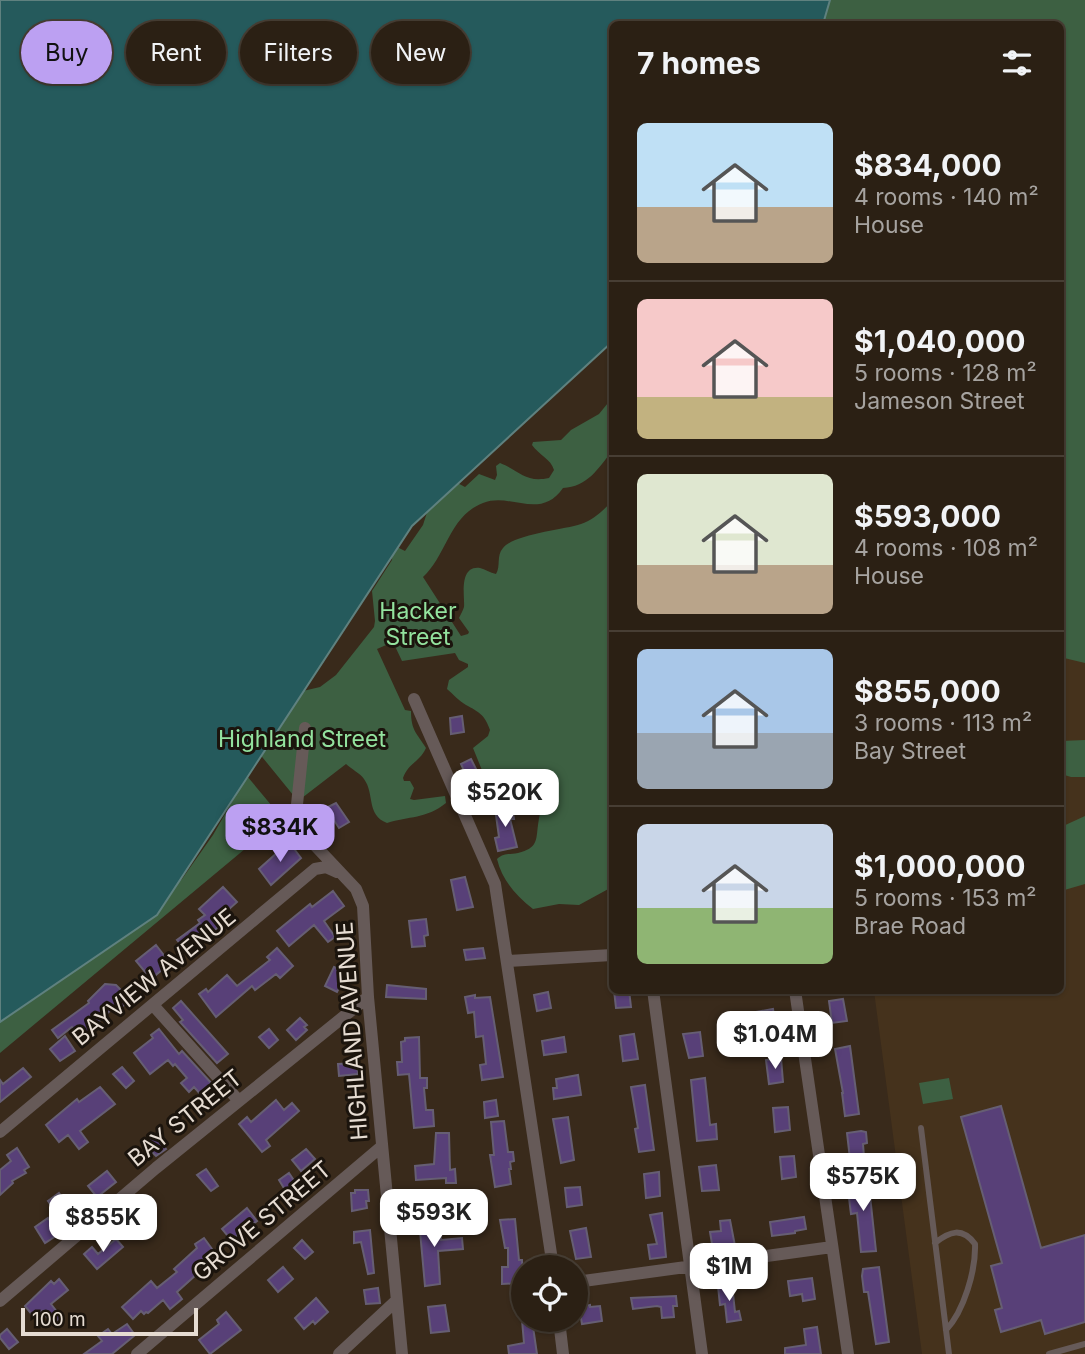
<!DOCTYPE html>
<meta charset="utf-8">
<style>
body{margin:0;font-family:Inter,sans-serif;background:#372d22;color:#f1f3f6;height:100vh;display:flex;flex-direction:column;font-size:26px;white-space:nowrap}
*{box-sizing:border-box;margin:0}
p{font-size:23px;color:#a6a3a0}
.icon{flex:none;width:38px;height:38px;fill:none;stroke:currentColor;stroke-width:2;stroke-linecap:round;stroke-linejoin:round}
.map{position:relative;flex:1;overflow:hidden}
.side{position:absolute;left:609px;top:21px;width:455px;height:973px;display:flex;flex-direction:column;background:#2b2014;border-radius:10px;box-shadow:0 2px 5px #0004,0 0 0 2px #473e34}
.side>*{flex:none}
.hud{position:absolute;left:21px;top:21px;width:483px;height:63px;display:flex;gap:14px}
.tools{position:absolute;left:511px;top:1255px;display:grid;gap:14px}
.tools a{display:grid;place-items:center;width:77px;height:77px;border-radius:50%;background:#2b2014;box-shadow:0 2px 5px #0004,0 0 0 2px #473e34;font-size:35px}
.scale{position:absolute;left:21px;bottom:18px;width:177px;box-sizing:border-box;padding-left:7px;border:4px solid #e6dcd2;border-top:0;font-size:19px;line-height:24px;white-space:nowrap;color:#e6dcd2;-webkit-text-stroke:5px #1b140d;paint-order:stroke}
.price{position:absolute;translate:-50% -60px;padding:0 16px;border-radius:14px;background:#fff;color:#222;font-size:23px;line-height:46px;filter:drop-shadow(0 2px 4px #0008)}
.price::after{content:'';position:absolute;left:50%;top:42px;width:21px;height:16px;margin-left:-10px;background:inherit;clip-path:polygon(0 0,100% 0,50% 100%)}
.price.current{background:#bca0f2;color:#111}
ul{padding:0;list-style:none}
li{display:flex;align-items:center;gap:21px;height:175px;padding:0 28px}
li+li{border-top:2px solid #473e34}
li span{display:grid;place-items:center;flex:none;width:196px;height:140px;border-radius:10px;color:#555}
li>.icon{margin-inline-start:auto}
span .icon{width:84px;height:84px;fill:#fffc;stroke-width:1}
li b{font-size:30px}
h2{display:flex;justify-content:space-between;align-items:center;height:84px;padding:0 28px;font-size:30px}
.pill{padding:0 24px;border-radius:32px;background:#2b2014;box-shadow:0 2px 5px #0004,0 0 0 2px #473e34;font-size:24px;line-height:63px}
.pill.current{background:#bca0f2;color:#111}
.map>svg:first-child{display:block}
.built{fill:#45321c}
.green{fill:#3d6042}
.water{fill:#255a5c;stroke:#5f817f;stroke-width:2}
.building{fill:#584078;stroke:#665e73;stroke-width:2}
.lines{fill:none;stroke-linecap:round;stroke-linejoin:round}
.lane{stroke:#665a58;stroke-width:6}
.street{stroke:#665a58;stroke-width:12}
.labels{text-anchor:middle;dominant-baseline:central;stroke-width:6;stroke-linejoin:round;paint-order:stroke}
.park-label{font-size:23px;fill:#93e29e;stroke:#1b140d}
.street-label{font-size:23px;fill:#e6dcd2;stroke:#1b140d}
</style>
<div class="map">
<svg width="1085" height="1354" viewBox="0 0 1085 1354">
<rect width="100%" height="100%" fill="#392a1b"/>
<path class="built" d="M1085 604V1354H922L874 991 1060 990 1061 605Z"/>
<path class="green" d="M807 0H1085V663L1060 657V24H788Z
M612 398V451C598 469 587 487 563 488 540 521 511 492 483 503 449 516 447 555 423 577L461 636 468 634 469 632 459 618C461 614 463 610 464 607 465 598 458 565 480 568 485 569 490 573 496 574 501 566 496 556 503 548 514 534 563 530 581 524 593 520 604 510 612 501V887L579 905 559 904 533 909C516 896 502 880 497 859 504 852 509 855 518 853 538 848 536 840 538 825 539 815 542 807 543 797L490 790 473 748 488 736 490 730C485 715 479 712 466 705 459 701 453 694 447 689L449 680 468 667V664L459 660 455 653 402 661 393 642 377 649 405 710 411 711C411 731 417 733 426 748 419 763 409 762 403 778L404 781H410L414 788 410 799 414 800 445 796 446 803C426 819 409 816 387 823 366 815 375 794 364 779 360 773 351 769 346 764L298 801 241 731 303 691 320 687 336 675 374 627 375 621 372 591 392 560 393 545 405 551 423 525 432 497 450 479 465 487 479 474 495 480 497 475 496 466 500 463C520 471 525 483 549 478L554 470C551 459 539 455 532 445L533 442 561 440 571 430 599 414Z
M1085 740V777H1071L1061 774V741Z
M247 776 282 818 0 1053V1004L36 998 52 987 182 879 213 835Z
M1085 816V884L1061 891V827Z
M949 1078 953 1099 923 1104 919 1083Z"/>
<path class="water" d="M0 0H830L823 24H612V342L412 526 157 915 0 1022Z"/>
<path class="building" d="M462 716 464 732 451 734 450 718Z
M471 759 479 775 468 780 461 764Z
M336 803 349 822 339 828 326 808Z
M512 806 514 819H510L517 847 498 851 495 838 499 837 495 808Z
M289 842 301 858 271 885 259 869Z
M465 877 473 907 457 910 451 880Z
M223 887 237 902 218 919 222 924 187 952 177 940 200 923 198 920 205 915 199 909Z
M333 891 344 906 324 921 335 937 328 942 314 925 289 946 277 931 310 904 312 907Z
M426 919 428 935 424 936 425 946 412 947 409 921Z
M156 945 170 963 151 979 136 961Z
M277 948 293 966 280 978 276 974 255 990 252 986 216 1017 199 994 206 989 208 992 227 975 237 986 270 960 267 957Z
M483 948 485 958 466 960 464 950Z
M334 967 347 972 337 992 325 986Z
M105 984 116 985 130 999 120 1009 116 1005 96 1024 98 1027 82 1039 72 1027 58 1038 52 1030 89 1003 88 1001Z
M387 985 426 989V999L386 997Z
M614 990H629L631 1007 616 1008Z
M548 992 551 1008 537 1011 534 995Z
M475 995V998L490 997 503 1077 482 1080 480 1065 486 1064 483 1036 476 1037 474 1012 468 1013 465 997Z
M843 999 847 1021 832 1023 829 1001Z
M181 1001 228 1054 217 1063 180 1022 183 1020 173 1008Z
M773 1009 777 1034 755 1038 750 1013Z
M300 1018 307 1025 304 1027 307 1030 296 1040 287 1030Z
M159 1029 179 1054 182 1051 223 1096 211 1106 194 1087 189 1092 181 1083 187 1078 175 1064 173 1066 168 1060 150 1074 134 1053 153 1038 151 1035Z
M269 1029 278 1040 269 1048 259 1037Z
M700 1032 703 1056 689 1058 683 1034Z
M634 1034 638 1059 623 1061 620 1036Z
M65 1036 75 1051 60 1061 50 1049Z
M419 1037 420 1078H427V1088H424L426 1110H433L434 1126 414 1128 409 1074 398 1075 397 1062H402L401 1042 405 1041V1038Z
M564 1037 566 1052 544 1055 542 1041Z
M850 1046 859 1114 845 1116 842 1093H843L835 1049Z
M781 1058 783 1082 769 1084 766 1060Z
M357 1063 358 1074 339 1076 338 1064Z
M122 1067 134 1081 126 1088 113 1074Z
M23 1068 31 1077 0 1102V1080L3 1084Z
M578 1075 581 1095 554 1099 553 1088H557L556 1079Z
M705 1078 710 1125 716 1124 717 1139 697 1141 691 1080Z
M645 1085 654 1150 639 1152 635 1129 638 1128 631 1087Z
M100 1087 115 1104 80 1131 88 1142 79 1149 68 1135 59 1142 46 1125 77 1099 79 1102Z
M276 1100 284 1110 292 1103 299 1111 266 1140 270 1146 262 1152 239 1124 247 1117 251 1122Z
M496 1100 498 1116 485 1118 484 1102Z
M1001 1106 1041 1248 1085 1235V1322L1045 1334 1041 1320 1001 1332 995 1310 1002 1308 991 1266 1002 1263 961 1117Z
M788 1107 790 1130 775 1132 773 1108Z
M568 1117 574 1160 561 1163 553 1119Z
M504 1121 508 1152H513L514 1161 510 1162 511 1169H509L511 1184 495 1187 490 1155H494L491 1122Z
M861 1131 866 1132 867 1143 863 1144 864 1157 850 1159 847 1133Z
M436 1133H449L450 1170 455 1169 456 1183H446V1178L416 1180 415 1166 434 1164Z
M154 1134 166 1149 156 1156 143 1143Z
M17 1148 29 1167 24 1170 26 1173 12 1181 13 1183 0 1195V1170L11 1161 7 1155Z
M306 1149 315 1159 301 1171 292 1160Z
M794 1156 796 1177 782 1179 780 1157Z
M716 1165 719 1190 702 1191 699 1167Z
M206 1169 218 1186 211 1191 197 1175Z
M107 1171 116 1182 97 1197 88 1186Z
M659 1172 660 1196 646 1198 644 1174Z
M289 1173 301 1191 290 1198 279 1180Z
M868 1177 876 1251 861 1252 857 1213 851 1214 848 1190H854L853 1179Z
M580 1187 582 1205 567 1207 565 1188Z
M355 1190H368L369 1201H366L367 1208 352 1211 351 1193H355Z
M59 1193 72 1211 61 1219 48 1201Z
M247 1208 257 1221 231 1240 222 1229Z
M144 1209 155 1226 146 1234 132 1218Z
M662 1213 666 1257 650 1259 648 1245 657 1244 650 1215Z
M804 1217 806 1229 795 1231V1233L772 1236 770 1222Z
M48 1218 59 1234 45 1243 35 1227Z
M439 1219 441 1240 462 1238 463 1249 438 1251 440 1284 425 1286 419 1220Z
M515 1219 519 1260H522L523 1283 502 1284V1267H508V1248H505L500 1220Z
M730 1220 735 1246 713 1250 710 1232 721 1231 720 1221Z
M586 1228 591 1257 576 1259 570 1231Z
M370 1230 374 1273 368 1274 361 1242 354 1243V1232Z
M204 1238 215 1253 211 1256 213 1257 195 1269 198 1273 177 1292 182 1299 170 1309 163 1300 148 1313 146 1312 144 1314 141 1311 133 1319 122 1307 151 1281 157 1288 177 1272 174 1269 197 1248 195 1244Z
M116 1239 123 1247 97 1269 84 1254 92 1247 98 1254Z
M302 1240 313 1252 305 1259 294 1248Z
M283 1267 293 1279 278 1292 268 1280Z
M879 1267 889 1342 876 1344 868 1292H864L862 1276 863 1269Z
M812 1278 815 1299 803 1301 802 1294 790 1296 788 1281Z
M59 1279 68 1290 51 1304 61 1317 52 1324 42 1311 34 1317 25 1306 51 1281 54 1284Z
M732 1284 735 1312 739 1311 741 1320 727 1322 725 1304 720 1305 718 1286Z
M378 1288 380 1303 366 1304 364 1290Z
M676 1296 677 1306H673L674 1317 662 1318 661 1307 657 1306 633 1309 631 1298Z
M316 1298 328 1312 315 1324 313 1321 304 1329 295 1318Z
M445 1305 449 1331 431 1333 428 1307Z
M590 1305V1307L600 1306 602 1321 582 1324 579 1307Z
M226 1312 241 1330 210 1354 199 1340 219 1324 217 1320Z
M522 1320H532L537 1354H509L508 1346 524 1343Z
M127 1324 135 1335 112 1354H84L102 1341 98 1336 108 1329 112 1334Z
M817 1327 821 1354H785V1348L806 1345 804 1329Z
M7 1329 18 1342 9 1349 0 1338V1335Z"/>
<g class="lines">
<path class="lane" d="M921 1128 949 1354
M935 1243C950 1231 962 1227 975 1244 976 1270 964 1311 946 1330
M1049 1354 1085 1344"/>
<path class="street" d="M414 699 495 884 553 1267
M305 728 296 814 308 838 356 889 363 906 368 997 402 1354
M508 961 612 955
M653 990 702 1354
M795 990 848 1354
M153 1005 239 1101
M0 1132 315 869 326 867 337 872
M576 1282 832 1247
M0 1301 156 1168 368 997
M559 1320 563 1354
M137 1354 381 1147
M339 1354 396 1301"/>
</g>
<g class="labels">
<g class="park-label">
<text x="418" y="611">Hacker<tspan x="418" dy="26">Street</tspan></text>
<text x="302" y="739">Highland Street</text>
</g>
<g class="street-label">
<text transform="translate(154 977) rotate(-39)">BAYVIEW AVENUE</text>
<text transform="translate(352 1031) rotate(-94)">HIGHLAND AVENUE</text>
<text transform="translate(185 1118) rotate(-39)">BAY STREET</text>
<text transform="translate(262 1221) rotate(-40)">GROVE STREET</text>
</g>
</g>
</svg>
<div class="tools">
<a><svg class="icon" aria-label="locate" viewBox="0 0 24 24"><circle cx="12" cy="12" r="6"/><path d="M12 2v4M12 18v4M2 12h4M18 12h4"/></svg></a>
</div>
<div class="scale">100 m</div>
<b class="price" style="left:505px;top:829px">$520K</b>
<b class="price current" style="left:280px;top:864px">$834K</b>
<b class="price" style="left:775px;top:1071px">$1.04M</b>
<b class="price" style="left:863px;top:1213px">$575K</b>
<b class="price" style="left:434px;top:1249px">$593K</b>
<b class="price" style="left:103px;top:1254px">$855K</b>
<b class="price" style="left:729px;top:1303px">$1M</b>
<div class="hud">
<a class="pill current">Buy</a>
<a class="pill">Rent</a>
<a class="pill">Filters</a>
<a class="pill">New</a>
</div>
<section class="side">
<h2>7 homes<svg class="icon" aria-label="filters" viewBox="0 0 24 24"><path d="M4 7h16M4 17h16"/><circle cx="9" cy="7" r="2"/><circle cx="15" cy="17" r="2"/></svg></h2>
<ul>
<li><span style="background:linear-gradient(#bfe0f5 60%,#b9a48a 0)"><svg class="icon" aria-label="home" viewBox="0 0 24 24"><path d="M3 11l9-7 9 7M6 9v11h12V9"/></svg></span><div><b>$834,000</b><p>4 rooms · 140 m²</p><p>House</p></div></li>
<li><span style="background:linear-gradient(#f6c9c9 70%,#c2b280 0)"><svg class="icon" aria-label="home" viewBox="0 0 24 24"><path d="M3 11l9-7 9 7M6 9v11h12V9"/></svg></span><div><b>$1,040,000</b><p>5 rooms · 128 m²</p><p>Jameson Street</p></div></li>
<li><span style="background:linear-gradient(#dfe7d0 65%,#b9a48a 0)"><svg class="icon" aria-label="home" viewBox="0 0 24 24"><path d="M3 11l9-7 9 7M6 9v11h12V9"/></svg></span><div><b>$593,000</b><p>4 rooms · 108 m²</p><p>House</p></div></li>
<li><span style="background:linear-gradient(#a9c7e8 60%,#9aa5b1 0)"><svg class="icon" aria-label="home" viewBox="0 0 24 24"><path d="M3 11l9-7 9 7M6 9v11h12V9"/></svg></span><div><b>$855,000</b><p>3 rooms · 113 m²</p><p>Bay Street</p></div></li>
<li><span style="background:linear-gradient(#c9d6e8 60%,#8fb573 0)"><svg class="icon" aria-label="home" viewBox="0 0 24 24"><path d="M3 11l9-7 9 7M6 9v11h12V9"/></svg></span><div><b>$1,000,000</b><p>5 rooms · 153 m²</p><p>Brae Road</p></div></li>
</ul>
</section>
</div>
